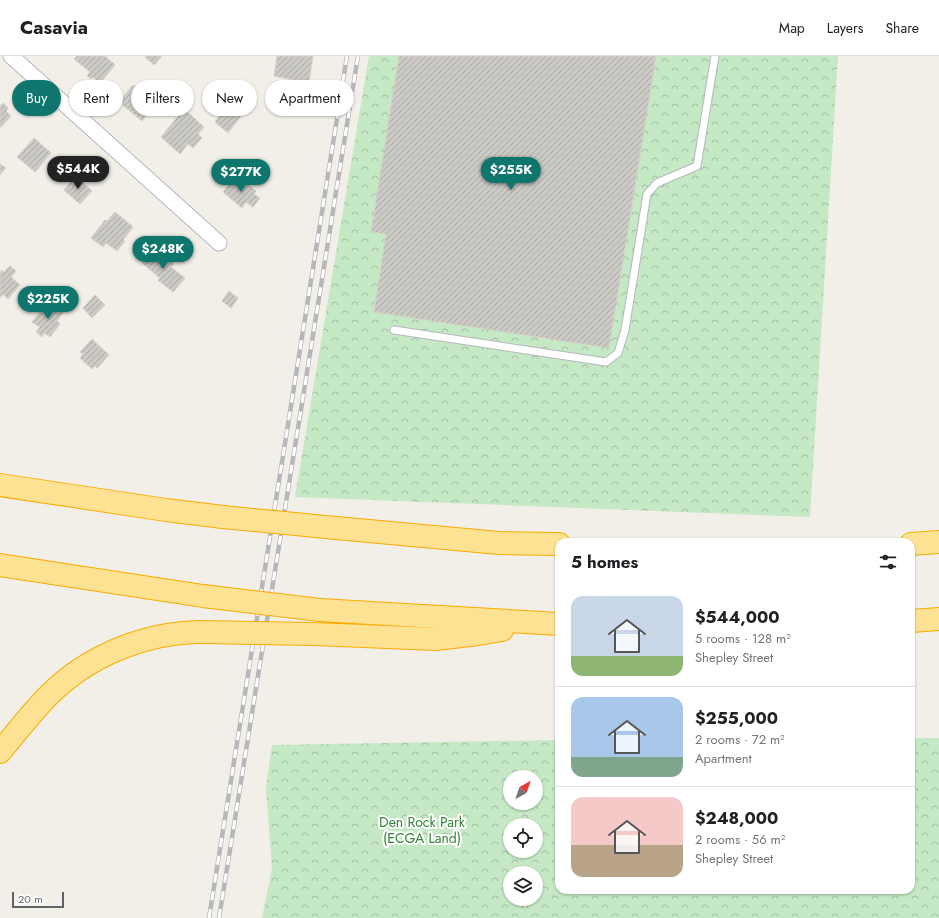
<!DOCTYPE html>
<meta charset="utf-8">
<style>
body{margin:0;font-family:Jost,sans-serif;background:#f6f6f6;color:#202124;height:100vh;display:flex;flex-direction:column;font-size:15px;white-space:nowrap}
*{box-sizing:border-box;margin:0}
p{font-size:13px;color:#757577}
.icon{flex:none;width:22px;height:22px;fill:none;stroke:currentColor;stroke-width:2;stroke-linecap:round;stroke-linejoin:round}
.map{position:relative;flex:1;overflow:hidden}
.drawer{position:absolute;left:555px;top:482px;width:360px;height:356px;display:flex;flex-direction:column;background:#fff;border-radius:12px;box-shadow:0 1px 3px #0004}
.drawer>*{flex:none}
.guide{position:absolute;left:12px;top:24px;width:380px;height:36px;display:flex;gap:8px}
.needle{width:26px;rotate:40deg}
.controls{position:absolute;left:503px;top:714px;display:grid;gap:8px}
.controls a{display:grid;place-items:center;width:40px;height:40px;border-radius:50%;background:#fff;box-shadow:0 1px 3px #0004;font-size:20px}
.scale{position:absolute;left:12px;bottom:10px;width:52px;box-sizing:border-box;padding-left:4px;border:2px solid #5f6368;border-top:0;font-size:11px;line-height:14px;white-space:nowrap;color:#5f6368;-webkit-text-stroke:3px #fff;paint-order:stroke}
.price{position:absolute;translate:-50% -34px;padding:0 9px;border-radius:14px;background:#0f766e;color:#fff;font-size:13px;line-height:26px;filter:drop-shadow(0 1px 2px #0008)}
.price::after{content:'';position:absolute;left:50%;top:24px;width:12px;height:9px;margin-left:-6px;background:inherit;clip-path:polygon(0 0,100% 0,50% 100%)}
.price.active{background:#222;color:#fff}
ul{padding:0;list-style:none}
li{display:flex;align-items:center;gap:12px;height:100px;padding:0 16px}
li+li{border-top:1px solid #e0e0e0}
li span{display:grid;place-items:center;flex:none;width:112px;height:80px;border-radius:12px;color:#555}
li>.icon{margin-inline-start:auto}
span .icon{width:48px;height:48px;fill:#fffc;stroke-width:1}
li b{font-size:17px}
h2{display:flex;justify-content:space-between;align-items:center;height:48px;padding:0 16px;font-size:17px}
.chip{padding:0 14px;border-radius:18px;background:#fff;box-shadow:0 1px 3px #0004;font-size:14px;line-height:36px}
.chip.active{background:#0f766e;color:#fff}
header{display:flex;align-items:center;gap:24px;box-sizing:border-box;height:56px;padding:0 20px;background:#fff;border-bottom:1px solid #e0e0e0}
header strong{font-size:19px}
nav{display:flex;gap:22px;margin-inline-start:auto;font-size:14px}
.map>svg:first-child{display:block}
.park{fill:url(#park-crowns);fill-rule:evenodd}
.building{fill:url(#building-hatch);stroke:#d6d1c6}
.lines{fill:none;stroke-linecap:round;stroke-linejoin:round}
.service-casing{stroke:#b5b8bc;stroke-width:9}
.minor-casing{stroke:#b5b8bc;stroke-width:17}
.motorway-casing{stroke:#f9ab00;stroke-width:24}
.service{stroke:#fff;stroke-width:7}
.minor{stroke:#fff;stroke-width:15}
.motorway{stroke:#fde293;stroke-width:22}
.rail-casing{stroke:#b6b7b8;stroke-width:4.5}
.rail{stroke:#fff;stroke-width:3;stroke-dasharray:9;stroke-linecap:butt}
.motorway-bridge-casing{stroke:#f9ab00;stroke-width:24;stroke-linecap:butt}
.motorway-bridge{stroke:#fde293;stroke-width:22}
.labels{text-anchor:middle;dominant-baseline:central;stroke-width:4;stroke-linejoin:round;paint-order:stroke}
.park-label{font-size:14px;fill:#348238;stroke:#fff}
</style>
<header>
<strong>Casavia</strong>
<nav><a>Map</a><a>Layers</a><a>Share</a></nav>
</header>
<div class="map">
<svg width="939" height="862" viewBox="0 0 939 862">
<defs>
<pattern id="park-crowns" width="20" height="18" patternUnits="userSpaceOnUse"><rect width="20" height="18" fill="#c5e8c5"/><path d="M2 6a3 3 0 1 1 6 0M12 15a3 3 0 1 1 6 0" fill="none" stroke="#a3c0a4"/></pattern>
<pattern id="building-hatch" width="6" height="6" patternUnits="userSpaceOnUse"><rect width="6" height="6" fill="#cccac5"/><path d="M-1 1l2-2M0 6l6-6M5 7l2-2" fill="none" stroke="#a9a8a4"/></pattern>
</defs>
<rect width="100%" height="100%" fill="#f1efe8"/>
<path class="park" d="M369 0H838L810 461 295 441Z
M911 682H939V862H262L272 813 266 732 272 689 559 684V834H911ZM510 721H536V747H510ZM510 769H536V795H510ZM510 817H536V843H510Z"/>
<path class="building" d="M77 0H105L115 9 100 27 93 21 91 23 87 20 90 16 74 3Z
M146 0H162L154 9 145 1Z
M277 0H313L309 27 274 20Z
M399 0H656L609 292 374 256 386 178 371 176Z
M156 26 167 35 142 65 119 46 133 29 146 39Z
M234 41 247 52 244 57 230 46Z
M3 47 8 52 6 55 11 60 0 72V50Z
M228 49 241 60 228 77 215 66Z
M184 53 204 71 198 78 202 82 193 92 188 88 180 98 161 81Z
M34 82 51 97 35 116 17 101Z
M0 108 6 112 0 119Z
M236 119 256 135 254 138 260 142 253 151 246 146 242 152 223 136Z
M76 120 92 135 80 148 64 134Z
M115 156 133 171 123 184 125 185 117 195 106 187 103 191 91 182 105 164 107 165Z
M154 192 174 208 171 211 185 222 173 236 158 224 160 222 142 207Z
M10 210 16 215 11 221 20 229 8 243 3 238 0 242V217L2 214 4 216Z
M229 235 238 242 231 252 222 245Z
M95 239 105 249 92 262 83 252Z
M51 246 63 256 57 265 60 268 50 281 44 277 42 281 36 276 40 271 32 266 43 252 45 254Z
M92 283 109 299 97 312 95 310 92 313 80 302 83 298 80 296Z"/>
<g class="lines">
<defs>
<path id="service" d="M394 274 606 306 618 297 625 274 647 138 657 127 697 110 715 0"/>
<path id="minor" d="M11 0 219 187"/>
<path id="motorway" d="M0 429 166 454 223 461
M336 472 499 487 559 488
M911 488 939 486
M0 509 203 540
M320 554 559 568
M911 565 939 563
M314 578 436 583 478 578 502 574
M0 696C16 677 32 656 49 639 89 599 145 577 200 576"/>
</defs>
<use href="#service" class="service-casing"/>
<use href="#minor" class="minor-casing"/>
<use href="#motorway" class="motorway-casing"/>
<use href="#service" class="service"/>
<use href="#minor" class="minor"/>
<use href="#motorway" class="motorway"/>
<defs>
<path id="rail" d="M209 862 347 0
M219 862 358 0"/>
</defs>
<use href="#rail" class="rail-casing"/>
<use href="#rail" class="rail"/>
<defs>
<path id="motorway-bridge" d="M223 461 336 472
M203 540 320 554
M200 576 314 578"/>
</defs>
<use href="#motorway-bridge" class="motorway-bridge-casing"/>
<use href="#motorway-bridge" class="motorway-bridge"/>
</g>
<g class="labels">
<g class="park-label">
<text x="422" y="766">Den Rock Park<tspan x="422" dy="16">(ECGA Land)</tspan></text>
</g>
</g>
</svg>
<div class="controls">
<a><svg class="needle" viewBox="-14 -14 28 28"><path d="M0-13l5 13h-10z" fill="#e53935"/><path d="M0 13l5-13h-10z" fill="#757577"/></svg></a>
<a><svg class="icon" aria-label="locate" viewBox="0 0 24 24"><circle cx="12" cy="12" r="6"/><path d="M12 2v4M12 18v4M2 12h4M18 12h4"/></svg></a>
<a><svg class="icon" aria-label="layers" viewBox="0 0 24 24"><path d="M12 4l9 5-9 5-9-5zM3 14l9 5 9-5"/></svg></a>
</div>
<div class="scale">20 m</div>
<b class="price active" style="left:78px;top:134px">$544K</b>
<b class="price" style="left:511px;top:135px">$255K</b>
<b class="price" style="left:241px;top:137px">$277K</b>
<b class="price" style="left:163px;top:214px">$248K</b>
<b class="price" style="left:48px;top:264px">$225K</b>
<div class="guide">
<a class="chip active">Buy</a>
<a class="chip">Rent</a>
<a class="chip">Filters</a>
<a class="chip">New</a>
<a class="chip">Apartment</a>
</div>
<section class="drawer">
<h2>5 homes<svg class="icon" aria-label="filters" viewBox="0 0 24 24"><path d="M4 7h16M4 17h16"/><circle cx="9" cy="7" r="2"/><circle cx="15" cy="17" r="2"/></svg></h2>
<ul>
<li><span style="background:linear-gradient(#c9d6e8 75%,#8fb573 0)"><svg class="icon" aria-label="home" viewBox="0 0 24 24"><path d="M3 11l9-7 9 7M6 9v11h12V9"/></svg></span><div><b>$544,000</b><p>5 rooms · 128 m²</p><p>Shepley Street</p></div></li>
<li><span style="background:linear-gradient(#a9c7e8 75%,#7fa58c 0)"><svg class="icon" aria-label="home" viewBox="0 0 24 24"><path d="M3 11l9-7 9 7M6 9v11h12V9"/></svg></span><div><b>$255,000</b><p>2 rooms · 72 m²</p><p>Apartment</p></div></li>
<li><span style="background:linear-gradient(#f6c9c9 60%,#b9a48a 0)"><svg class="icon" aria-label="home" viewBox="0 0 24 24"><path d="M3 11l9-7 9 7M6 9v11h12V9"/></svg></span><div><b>$248,000</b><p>2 rooms · 56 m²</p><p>Shepley Street</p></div></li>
</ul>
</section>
</div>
